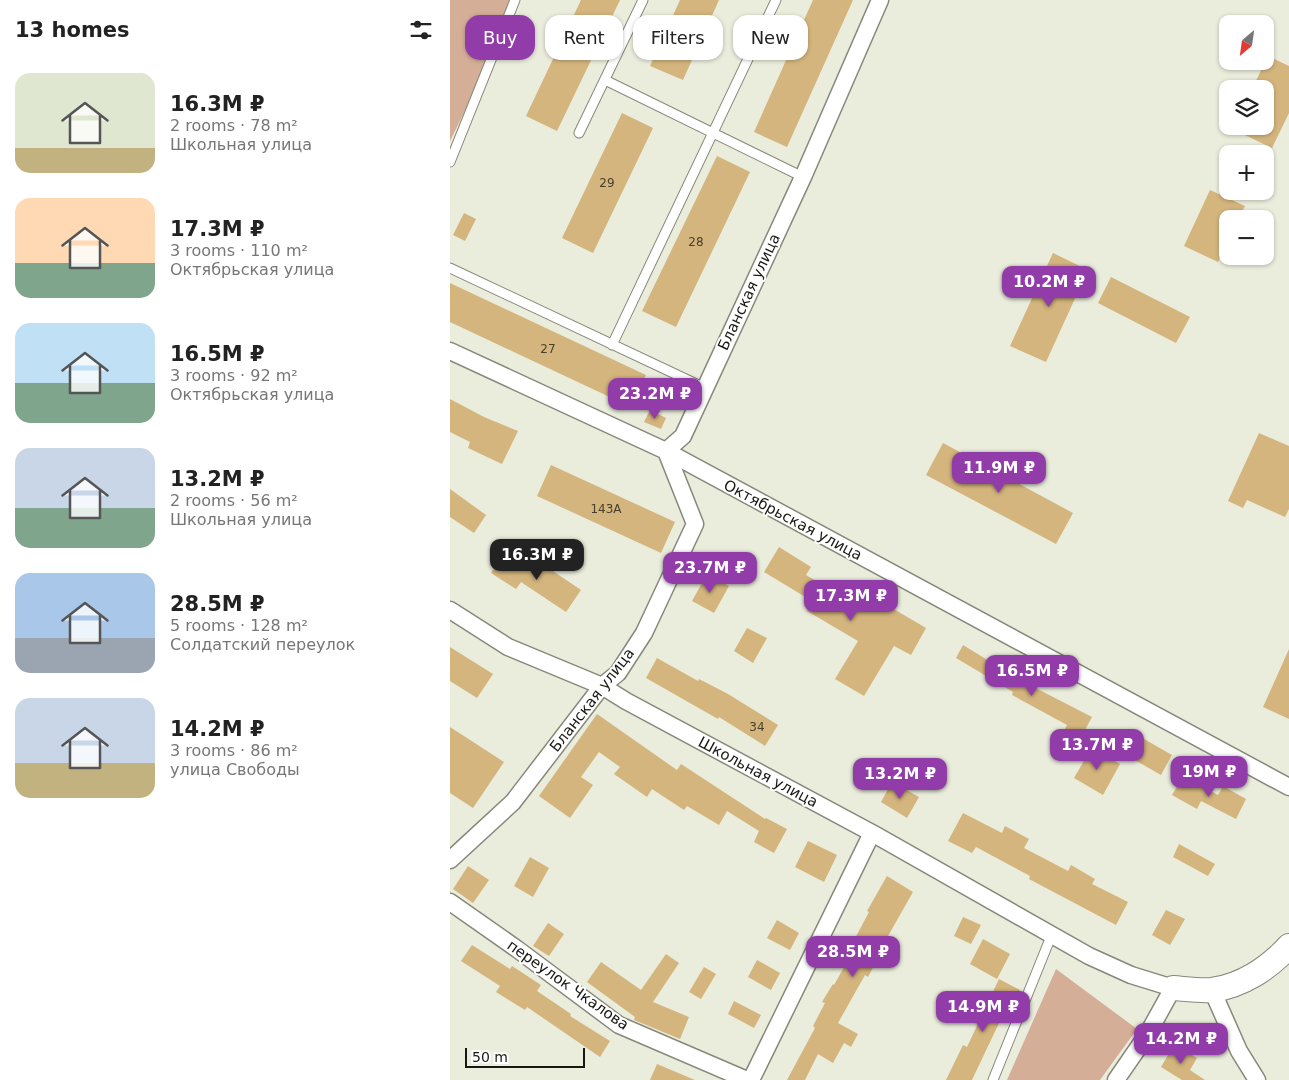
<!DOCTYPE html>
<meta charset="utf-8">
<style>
body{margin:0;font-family:"DejaVu Sans",sans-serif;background:#f2f2f2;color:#222;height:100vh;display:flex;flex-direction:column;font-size:19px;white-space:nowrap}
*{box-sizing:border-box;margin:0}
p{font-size:16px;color:#767676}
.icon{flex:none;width:28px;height:28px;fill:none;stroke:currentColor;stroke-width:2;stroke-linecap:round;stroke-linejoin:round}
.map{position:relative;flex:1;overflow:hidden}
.panel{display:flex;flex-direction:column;background:#fff;width:450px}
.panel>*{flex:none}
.guide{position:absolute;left:15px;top:15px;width:475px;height:45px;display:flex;gap:10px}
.needle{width:32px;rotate:209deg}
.controls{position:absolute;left:769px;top:15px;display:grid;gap:10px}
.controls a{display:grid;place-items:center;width:55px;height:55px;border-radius:10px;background:#fff;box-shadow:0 1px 4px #0004;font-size:25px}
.scale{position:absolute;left:15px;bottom:12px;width:120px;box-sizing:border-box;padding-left:5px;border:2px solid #181813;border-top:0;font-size:14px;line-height:18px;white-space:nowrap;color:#181813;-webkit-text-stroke:4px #fff;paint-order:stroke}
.price{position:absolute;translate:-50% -42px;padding:0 11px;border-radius:10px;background:#923ca9;color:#fff;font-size:16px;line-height:32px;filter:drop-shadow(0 1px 2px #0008)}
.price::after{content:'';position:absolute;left:50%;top:30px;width:15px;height:11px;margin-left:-8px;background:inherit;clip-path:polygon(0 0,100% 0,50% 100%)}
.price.active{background:#222;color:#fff}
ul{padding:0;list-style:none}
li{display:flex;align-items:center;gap:15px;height:125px;padding:0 15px}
li span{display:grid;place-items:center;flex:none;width:140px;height:100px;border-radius:15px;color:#555}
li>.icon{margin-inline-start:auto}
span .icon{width:60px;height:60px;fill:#fffc;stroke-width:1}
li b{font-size:21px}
h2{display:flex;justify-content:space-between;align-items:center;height:60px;padding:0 15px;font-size:21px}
.tag{padding:0 18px;border-radius:15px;background:#fff;box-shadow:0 1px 4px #0004;font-size:18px;line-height:45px}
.tag.active{background:#923ca9;color:#fff}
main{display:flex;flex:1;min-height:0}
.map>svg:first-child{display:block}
.green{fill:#d5ae98}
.building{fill:#d4b57d}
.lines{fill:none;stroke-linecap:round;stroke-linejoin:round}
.lane-casing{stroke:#87887a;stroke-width:11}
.street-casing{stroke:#87887a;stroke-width:19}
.secondary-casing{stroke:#87887a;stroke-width:26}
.lane{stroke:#fff;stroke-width:9}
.street{stroke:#fff;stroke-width:16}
.secondary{stroke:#fff;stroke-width:24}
.labels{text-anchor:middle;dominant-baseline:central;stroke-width:4;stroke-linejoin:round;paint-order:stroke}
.number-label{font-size:12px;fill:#473f2e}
.street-label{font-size:15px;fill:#181813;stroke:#fff}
</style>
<main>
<section class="panel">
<h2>13 homes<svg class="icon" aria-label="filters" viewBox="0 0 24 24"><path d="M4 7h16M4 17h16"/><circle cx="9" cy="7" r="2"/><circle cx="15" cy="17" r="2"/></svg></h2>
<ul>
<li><span style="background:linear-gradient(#dfe7d0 75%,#c2b280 0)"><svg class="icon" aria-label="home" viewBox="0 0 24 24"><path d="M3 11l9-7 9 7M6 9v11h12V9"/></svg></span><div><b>16.3M ₽</b><p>2 rooms · 78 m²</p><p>Школьная улица</p></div></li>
<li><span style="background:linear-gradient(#ffd9b3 65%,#7fa58c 0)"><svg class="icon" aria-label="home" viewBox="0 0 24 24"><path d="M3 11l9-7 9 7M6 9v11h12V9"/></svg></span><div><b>17.3M ₽</b><p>3 rooms · 110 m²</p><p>Октябрьская улица</p></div></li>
<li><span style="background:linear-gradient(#bfe0f5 60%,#7fa58c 0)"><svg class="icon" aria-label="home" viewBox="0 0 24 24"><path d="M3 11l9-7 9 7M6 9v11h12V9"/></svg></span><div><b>16.5M ₽</b><p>3 rooms · 92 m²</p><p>Октябрьская улица</p></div></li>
<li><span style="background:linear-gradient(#c9d6e8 60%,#7fa58c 0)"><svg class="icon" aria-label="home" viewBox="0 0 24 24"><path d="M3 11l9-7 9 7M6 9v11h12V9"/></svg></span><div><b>13.2M ₽</b><p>2 rooms · 56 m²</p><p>Школьная улица</p></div></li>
<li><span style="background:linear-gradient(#a9c7e8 65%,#9aa5b1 0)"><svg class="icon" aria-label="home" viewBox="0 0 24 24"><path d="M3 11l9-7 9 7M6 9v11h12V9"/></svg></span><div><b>28.5M ₽</b><p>5 rooms · 128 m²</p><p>Солдатский переулок</p></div></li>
<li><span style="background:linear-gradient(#c9d6e8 65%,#c2b280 0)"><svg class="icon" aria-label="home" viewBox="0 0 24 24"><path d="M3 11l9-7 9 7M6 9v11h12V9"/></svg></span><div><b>14.2M ₽</b><p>3 rooms · 86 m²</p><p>улица Свободы</p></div></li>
</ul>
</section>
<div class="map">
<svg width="839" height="1080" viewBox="0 0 839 1080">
<rect width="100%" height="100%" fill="#eaecdc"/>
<path class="green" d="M0 0H70L0 141Z
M606 969 687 1029 650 1080H557Z"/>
<path class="building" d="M131 0H170L107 131 76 116Z
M230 0H269L233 80 200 66Z
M363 0H403L337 147 304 132Z
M818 56 839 66V113L822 148 776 126H815V89H802Z
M172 113 203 128 143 253 112 238Z
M267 156 300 172 226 327 192 311Z
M760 190 795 206 788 219H778V242L768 262 734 246Z
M14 213 26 219 15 241 3 235Z
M603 253 638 270 596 362 560 346Z
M661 277 740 317 726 343 648 303Z
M0 283 196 375 181 407 0 322Z
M0 399 34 417 68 431 52 464 18 448 20 442 0 432Z
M200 410 216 418 211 429 194 422Z
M809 433 839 446V509L835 517 797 500 793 508 778 501Z
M493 443 623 513 606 544 476 475Z
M101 465 225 522 211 553 87 496Z
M0 489 36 515 24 533 0 517Z
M329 547 361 567 356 575 401 601 407 591 423 600 425 598 476 628 461 655 444 646 414 696 385 679 408 641 357 611 362 601 314 572Z
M54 552 85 572 91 563 131 590 116 612 71 582 66 589 41 573Z
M257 574 279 586 264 613 242 601Z
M297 628 317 638 303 663 284 651Z
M513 645 570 680 642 717 624 750 608 742 617 725 562 695 563 692 506 658Z
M0 647 43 674 27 698 0 681Z
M839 649V719L813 707Z
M207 658 248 681 249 679 278 694 328 725 315 746 269 717 268 719 196 678Z
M147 714 227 770 231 764 315 819 316 818 337 829 324 853 304 842 309 831 277 811 269 825 237 806 234 810 202 789 197 797 164 774 170 767 149 752 131 777 143 785 120 818 89 796Z
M0 727 54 762 23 808 0 793Z
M694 739 722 755 711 775 683 759Z
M642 747 670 764 653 795 624 778Z
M733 776 768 795 773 786 796 799 786 819 751 801 747 809 722 795Z
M442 782 469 797 457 818 431 802Z
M513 813 552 833 555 826 579 839 574 848 618 871 621 865 645 879 642 884 678 902 666 925 579 879 580 876 526 847 522 853 498 841Z
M358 841 387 855 374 882 345 867Z
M729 844 765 864 758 876 723 857Z
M80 857 99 868 83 897 64 886Z
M18 866 39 880 23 903 3 889Z
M437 876 463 892 438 936 439 937 418 977 415 975 388 1023 408 1034 401 1047 394 1043 383 1063 368 1054 355 1080H337L365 1028 363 1026 375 1003 372 1002 383 984 384 985 406 946 402 944 419 912 417 911Z
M716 910 735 919 720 945 702 935Z
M513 917 531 925 521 944 504 936Z
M327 920 349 933 340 950 317 938Z
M98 923 114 934 99 956 83 946Z
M533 939 560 954 547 979 520 964Z
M22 945 60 969 62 966 91 985 87 991 121 1014 120 1016 160 1041 150 1057 77 1007 75 1010 46 992 50 986 11 961Z
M216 954 229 963 203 1002 239 1017 230 1039 184 1020 185 1017 137 982 151 962 191 990Z
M307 960 330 973 321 990 298 977Z
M254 967 266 974 251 999 239 992Z
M549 979 570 990 562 1004 559 1002 522 1080H496L513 1045 517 1047Z
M284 1001 311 1015 304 1028 278 1014Z
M724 1045 747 1058 740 1070 755 1080H732L711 1067Z
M207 1064 245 1080H200Z"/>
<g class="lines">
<defs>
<path id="lane" d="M155 80 353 177
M129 133 193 0
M0 162 65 0
M0 268 255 388
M162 345 326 0
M543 1080 602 934"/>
<path id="street" d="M0 351 216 451 839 787
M0 610 58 647 152 686 176 701 422 833 639 956 681 975 723 988 697 1035 666 1080
M0 860 63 802 152 686 168 673 194 633 245 524 216 451 233 436 353 177 430 0
M0 902 67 949 169 1025 297 1080
M762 990 789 1051 807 1080
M301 1080 422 833"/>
<path id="secondary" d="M723 988C736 989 750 991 762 990 792 986 819 968 839 946"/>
</defs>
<use href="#lane" class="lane-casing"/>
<use href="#street" class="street-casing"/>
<use href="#secondary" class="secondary-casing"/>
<use href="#lane" class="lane"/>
<use href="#street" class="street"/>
<use href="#secondary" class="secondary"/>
</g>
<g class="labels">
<g class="number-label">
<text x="157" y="183">29</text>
<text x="246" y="242">28</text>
<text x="98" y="349">27</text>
<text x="156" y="509">143А</text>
<text x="307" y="727">34</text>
</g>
<g class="street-label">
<text transform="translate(299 292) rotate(-65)">Бланская улица</text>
<text transform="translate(343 520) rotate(28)">Октябрьская улица</text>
<text transform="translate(142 700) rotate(-52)">Бланская улица</text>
<text transform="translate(308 772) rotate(28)">Школьная улица</text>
<text transform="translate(118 985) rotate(35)">переулок Чкалова</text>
</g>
</g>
</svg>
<div class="controls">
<a><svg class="needle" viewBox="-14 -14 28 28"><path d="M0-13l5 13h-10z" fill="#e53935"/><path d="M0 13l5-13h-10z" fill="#767676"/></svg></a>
<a><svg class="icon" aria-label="layers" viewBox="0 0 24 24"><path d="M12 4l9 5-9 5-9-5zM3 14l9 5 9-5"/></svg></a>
<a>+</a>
<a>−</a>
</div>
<div class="scale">50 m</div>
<b class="price" style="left:599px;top:308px">10.2M ₽</b>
<b class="price" style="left:205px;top:420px">23.2M ₽</b>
<b class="price" style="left:549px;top:494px">11.9M ₽</b>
<b class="price active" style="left:87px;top:581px">16.3M ₽</b>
<b class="price" style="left:260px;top:594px">23.7M ₽</b>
<b class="price" style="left:401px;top:622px">17.3M ₽</b>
<b class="price" style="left:582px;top:697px">16.5M ₽</b>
<b class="price" style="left:647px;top:771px">13.7M ₽</b>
<b class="price" style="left:759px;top:798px">19M ₽</b>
<b class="price" style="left:450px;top:800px">13.2M ₽</b>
<b class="price" style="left:403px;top:978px">28.5M ₽</b>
<b class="price" style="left:533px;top:1033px">14.9M ₽</b>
<b class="price" style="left:731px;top:1065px">14.2M ₽</b>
<div class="guide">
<a class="tag active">Buy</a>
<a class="tag">Rent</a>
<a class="tag">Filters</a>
<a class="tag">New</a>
</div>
</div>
</main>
